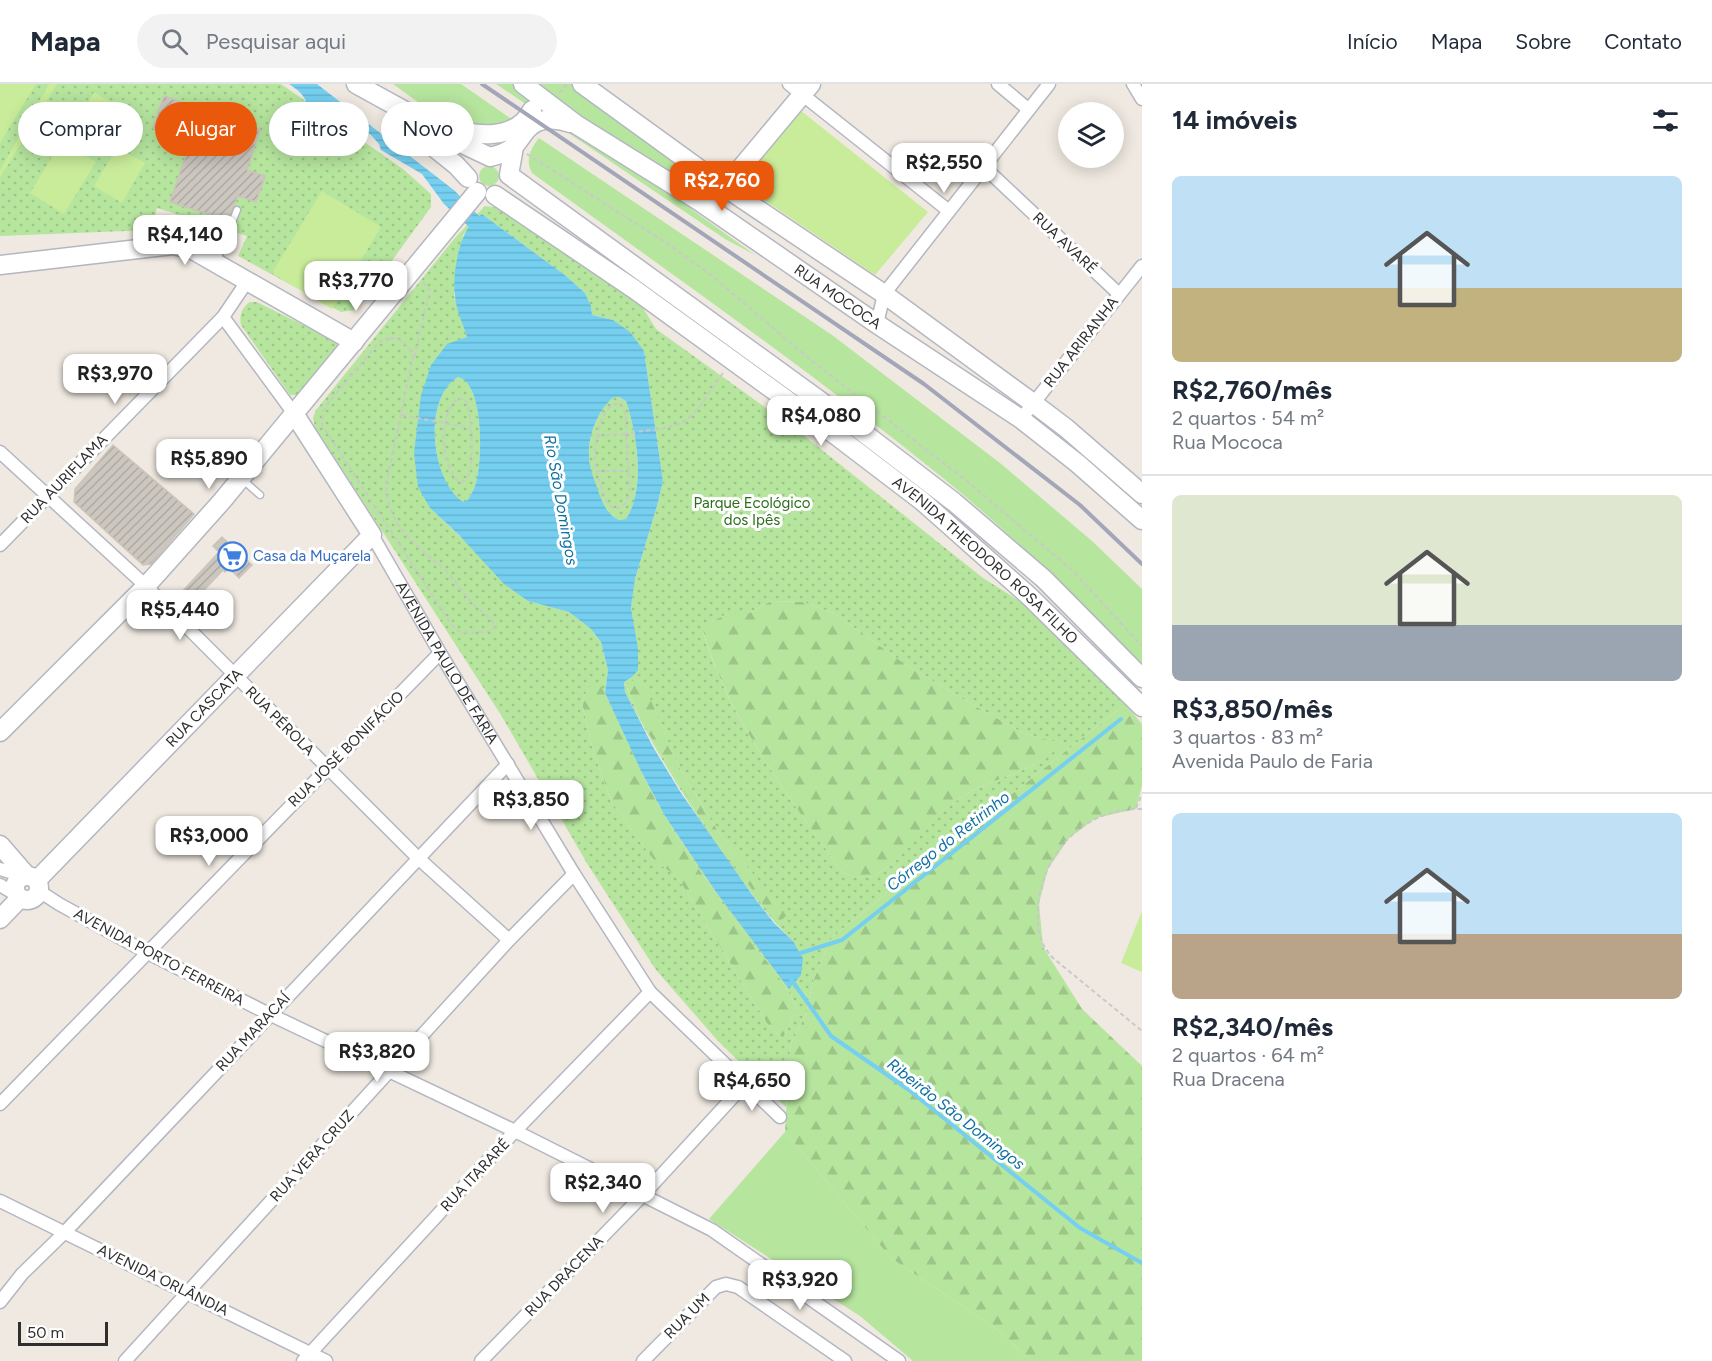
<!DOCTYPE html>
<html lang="pt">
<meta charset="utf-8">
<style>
body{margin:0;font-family:Figtree,sans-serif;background:#f2f2f3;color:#1f2937;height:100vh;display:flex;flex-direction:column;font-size:22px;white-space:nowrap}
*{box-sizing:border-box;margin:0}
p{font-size:20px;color:#747a83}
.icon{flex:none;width:33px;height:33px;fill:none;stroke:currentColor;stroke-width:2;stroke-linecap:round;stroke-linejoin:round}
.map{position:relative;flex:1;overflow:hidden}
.sheet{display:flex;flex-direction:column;background:#fff;width:570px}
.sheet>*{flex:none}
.banner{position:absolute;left:18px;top:18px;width:570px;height:54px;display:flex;gap:12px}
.fabs{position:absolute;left:1058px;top:18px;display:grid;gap:12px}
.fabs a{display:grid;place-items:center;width:66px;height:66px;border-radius:50%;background:#fff;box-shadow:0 3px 15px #0003;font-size:30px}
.scale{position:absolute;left:18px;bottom:15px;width:90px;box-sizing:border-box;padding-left:6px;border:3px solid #2e2e2e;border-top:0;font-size:16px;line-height:21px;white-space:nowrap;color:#2e2e2e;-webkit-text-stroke:4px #fff;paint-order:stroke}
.price{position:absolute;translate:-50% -51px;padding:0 14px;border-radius:12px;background:#fff;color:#222;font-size:20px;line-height:39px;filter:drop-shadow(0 2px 3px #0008)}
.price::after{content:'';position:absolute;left:50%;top:36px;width:18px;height:14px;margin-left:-9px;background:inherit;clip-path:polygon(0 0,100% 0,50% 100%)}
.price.selected{background:#ea580c;color:#fff}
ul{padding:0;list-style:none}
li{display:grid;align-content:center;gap:12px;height:318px;padding:0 30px}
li+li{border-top:2px solid #e0e1e3}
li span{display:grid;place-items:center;height:186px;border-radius:9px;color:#555}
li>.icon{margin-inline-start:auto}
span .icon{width:108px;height:108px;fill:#fffc;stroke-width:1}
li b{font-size:26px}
h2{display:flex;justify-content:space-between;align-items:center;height:72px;padding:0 30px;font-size:26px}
.chip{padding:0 21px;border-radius:27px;background:#fff;box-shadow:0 3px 15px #0003;font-size:21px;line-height:54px}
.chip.selected{background:#ea580c;color:#fff}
header{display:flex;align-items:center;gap:36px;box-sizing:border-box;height:84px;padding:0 30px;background:#fff;border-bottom:2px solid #e0e1e3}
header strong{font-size:28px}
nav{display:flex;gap:33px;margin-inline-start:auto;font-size:21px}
.search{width:420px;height:54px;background:#f2f2f3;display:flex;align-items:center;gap:15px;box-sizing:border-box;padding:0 21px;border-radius:33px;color:#747a83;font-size:22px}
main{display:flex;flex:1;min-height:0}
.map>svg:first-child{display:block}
.grass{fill:#b6e59e}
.forest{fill:url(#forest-firs)}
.park{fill:url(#park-dots);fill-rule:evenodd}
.pitch{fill:#c9ec9a}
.water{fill:url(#water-rules);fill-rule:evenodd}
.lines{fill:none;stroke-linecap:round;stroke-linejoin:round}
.stream{stroke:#75cff0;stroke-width:4}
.building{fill:url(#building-hatch);stroke:#cbc5ba;stroke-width:1.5}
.lane-casing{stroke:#b4b7c1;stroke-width:9}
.street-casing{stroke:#b4b7c1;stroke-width:15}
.secondary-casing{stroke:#b4b7c1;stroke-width:21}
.path{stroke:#c9c9c9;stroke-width:2;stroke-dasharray:4.5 3;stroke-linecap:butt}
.lane{stroke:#fff;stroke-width:6}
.street{stroke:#fff;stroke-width:12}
.secondary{stroke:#fff;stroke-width:18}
.rail{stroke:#a3a6b8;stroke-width:4}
.labels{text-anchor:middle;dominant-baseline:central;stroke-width:6;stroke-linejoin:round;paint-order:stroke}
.street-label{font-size:15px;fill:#2e2e2e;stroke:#fff}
.park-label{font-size:15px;fill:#2c6e1b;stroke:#fff}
.shop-label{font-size:15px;fill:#366cbe;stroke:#fff;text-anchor:start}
.water-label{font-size:16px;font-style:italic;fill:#0d6fa3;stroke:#fff}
</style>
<header>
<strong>Mapa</strong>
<div class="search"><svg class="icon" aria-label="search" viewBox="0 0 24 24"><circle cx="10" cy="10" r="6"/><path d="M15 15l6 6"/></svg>Pesquisar aqui</div>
<nav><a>Início</a><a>Mapa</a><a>Sobre</a><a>Contato</a></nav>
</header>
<main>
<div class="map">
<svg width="1142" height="1277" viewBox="0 0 1142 1277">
<defs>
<pattern id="forest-firs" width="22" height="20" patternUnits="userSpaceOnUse" patternTransform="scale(1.5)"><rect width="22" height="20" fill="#b6e59e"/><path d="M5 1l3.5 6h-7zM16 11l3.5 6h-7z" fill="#9dc588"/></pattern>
<pattern id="park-dots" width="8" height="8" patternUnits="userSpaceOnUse" patternTransform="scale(1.5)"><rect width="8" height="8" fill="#b6e59e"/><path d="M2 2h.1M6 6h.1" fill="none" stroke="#9dc588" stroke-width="1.8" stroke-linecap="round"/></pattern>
<pattern id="water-rules" width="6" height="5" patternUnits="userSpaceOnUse" patternTransform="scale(1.5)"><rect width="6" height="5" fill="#75cff0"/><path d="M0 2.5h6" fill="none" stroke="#66b2ce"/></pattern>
<pattern id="building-hatch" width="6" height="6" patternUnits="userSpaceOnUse" patternTransform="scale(1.5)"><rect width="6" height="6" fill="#cbc7bf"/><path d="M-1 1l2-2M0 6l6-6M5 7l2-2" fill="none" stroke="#afaba4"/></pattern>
</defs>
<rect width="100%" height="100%" fill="#efe9e1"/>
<path class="grass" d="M393 0H461L513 36 504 43 472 41 440 34Z
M496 0H572L706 100 691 125 755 171 725 155Z
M539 54 832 251 1000 379 1092 457 1142 505V580C1078 516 1014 452 943 394 811 287 670 189 532 89 525 75 530 66 539 54Z
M479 92a10 10 0 1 1 20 0a10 10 0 1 1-20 0Z
M785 1048 891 1174 998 1246 1031 1277H913L860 1232 709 1135Z"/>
<path class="forest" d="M771 517 803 518 834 529 908 582 970 619 1025 650 1067 660 1030 683 973 706 943 726 914 753 895 778 874 792 857 794 842 788C789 713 729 636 703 547L714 536 727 530H747Z
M641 592 681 687 718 747 788 831 777 841 700 734 642 639 625 599Z
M601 601 650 706 676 751 734 837 775 887 788 906 797 925 783 954 768 941 678 794 653 775 611 717 592 663 582 619 585 610 591 602Z
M1125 620 1142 640V702L1136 725 1096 734 1069 754 1048 785 1039 819 1043 863 1082 925 1142 982V1277H1031L998 1246 891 1174 785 1048 789 973 791 960 806 930 813 897 832 853Z"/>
<path class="park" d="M0 0H281L403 85 431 110V123L356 226 341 228 238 172 247 152 157 124 151 146 0 152Z
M485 122 501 124 640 219 656 245 798 347 983 494 1023 519 1071 562 1125 620 832 853 813 897 806 930 791 960 789 974 786 1023 718 957 656 886 588 781 501 631 315 343 313 334 316 326 454 155ZM482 130 566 192 585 209 591 222 592 231 613 236 644 267 663 397 657 422 635 495 631 524 634 544 632 593 624 598 625 608C654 664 685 715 721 767 743 798 765 830 793 857L789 904 716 808 665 732 641 687 605 609 608 586 601 558 591 545 569 528 528 517 430 424 431 281 447 261 467 253 454 211 463 151ZM771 517 803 518 834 529 908 582 970 619 1025 650 1066 660 1030 683 973 706 943 726 913 753 895 778 874 792 857 794 842 788C789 713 729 636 703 548L714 536 727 530H747ZM641 593 681 687 718 747 787 831 777 840 700 734 642 639 625 600ZM591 602H601L650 706 676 751 734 837 775 887 788 906 797 925 783 954 768 941 678 794 653 775 611 717 592 663 582 619 585 610Z
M250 218H257L337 258 338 263 300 311H290L241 241C239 232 242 223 250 218Z
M458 293C484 299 482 373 477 394 476 402 472 409 468 416L463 419C431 396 422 315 458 293Z
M614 313H619L626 317C637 350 646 404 626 435L619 436C601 428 589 391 589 371 588 352 598 325 614 313Z"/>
<path class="pitch" d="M0 0H36L0 59Z
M49 0H57L0 94V86Z
M94 8 121 24 96 66 69 50Z
M800 26 928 128 875 191 742 101V93Z
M61 58 96 78 64 130 30 109Z
M117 63 145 79 122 119 94 102Z
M322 107 381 143 332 225 272 189Z
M1142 827V888L1121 879Z"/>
<path class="water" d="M289 0H317L455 107 479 132 482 130 566 192 585 209 591 222 592 231 613 236 630 248 644 267 663 397 657 422 635 495 631 524 638 565V586L632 593 624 598 625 608 653 663 681 709 753 812 774 839 793 857 803 875 801 891 789 905 716 808 665 732 641 687 605 609 608 586 601 558 591 545 569 528 528 517 504 500 459 451 430 424 418 403 414 369 421 311 431 281 447 260 467 253C463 240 456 226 455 212 452 194 458 157 469 143L444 120 422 90 381 66 379 60 371 51 326 27 321 34 316 35 308 29C308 14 301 8 289 0ZM458 293C484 299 482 373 477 394 476 402 472 409 468 416L463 418C431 396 422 315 458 293ZM614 313H619L626 317C637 350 646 404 626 435L619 436C606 430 601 416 597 403 593 393 589 382 589 371 588 352 598 325 614 313Z"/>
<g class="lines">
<path class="stream" d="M797 870 842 856 1121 635
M791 895 831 952 909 1006 1080 1144 1142 1179"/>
</g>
<path class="building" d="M164 12 260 45 247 86 265 92 256 118 238 112 227 136 170 118 191 56 153 44Z
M113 361 194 430 151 480 143 481 74 418 75 405Z
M222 453 252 481 239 494 229 484 225 488 223 486 191 520 180 510 219 468 213 462Z"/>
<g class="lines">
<defs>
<path id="lane" d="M216 178 237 126
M242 395 260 411"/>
<g id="street">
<path d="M789 0 949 127"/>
<path d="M998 0 1028 25"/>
<path d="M1133 0 1142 15"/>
<path d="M985 84 1119 210"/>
<path d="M223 233 295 331"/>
<path d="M877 240 884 210 1049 0"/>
<path d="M1021 335 1142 182"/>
<path d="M0 368 146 502 418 774 509 856"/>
<path id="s1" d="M372 451 440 569 574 790 650 908 780 1033"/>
<path d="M0 461 223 233 248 196"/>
<path d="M0 785 23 792"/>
<path d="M0 801 17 811"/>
<path d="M39 807 59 820 146 868 269 930 515 1047 712 1146 899 1277"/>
<path d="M0 1020 440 569"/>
<path d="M0 1117 326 1277"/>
<path d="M0 1218 22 1190 65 1148 508 680"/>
<path d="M125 1277 509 856 574 790"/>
<path d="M303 1277 515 1047 650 908"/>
<path d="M481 1277 643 1111 745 1000"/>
<path d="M643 1277 716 1203 726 1200 738 1203 845 1277"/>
</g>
<g id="secondary">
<path d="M356 0 405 27 446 52 490 73C498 71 506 69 513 63 520 57 524 46 532 41 543 33 559 35 570 39"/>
<path id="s2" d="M523 0 577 41 699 117 877 240 1021 335 1077 379 1142 436"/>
<path d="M582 0 720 100 884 210 1033 319 1066 344 1142 410"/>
<path d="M396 33 456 81 468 94"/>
<path d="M442 42C472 52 515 59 532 26"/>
<path d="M514 63 509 91 852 340 954 418 1044 495 1142 594"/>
<path d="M717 110 725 103 811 0"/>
<path id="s3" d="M495 111 634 205 838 353 922 417 1029 512 1142 623"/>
<path d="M0 181 173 161 191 165 354 258"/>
<path d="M0 648 146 502 222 417 477 108"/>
<path d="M0 761 26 791"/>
<circle cx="27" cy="804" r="12"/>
<path id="s4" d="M37 796 372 451 295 331"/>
<path d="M0 835 20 814"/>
</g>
</defs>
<use href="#lane" class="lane-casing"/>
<use href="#street" class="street-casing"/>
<use href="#secondary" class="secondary-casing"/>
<path class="path" d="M559 9 567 0
M527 70 665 158 711 191 812 277 968 398 1021 443 1073 487 1142 562
M390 254C402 255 410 261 413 273L386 401C388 444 416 460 445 486 455 496 462 508 472 519 479 526 491 532 495 542L491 547C479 548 462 552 453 543L322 341 323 327 330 317 374 264 382 256Z
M414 273 430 206 422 197
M458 314 465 316C473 329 473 375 469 390 468 393 465 395 463 398L457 396C441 376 437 333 458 314Z
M402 331 470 344
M598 352 626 350 630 409 625 420 616 425 609 421C602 406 595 389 595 372 595 356 601 316 622 320L626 332V350C643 346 665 346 681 339 696 332 713 302 723 289
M597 387H628
M1136 724 1142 710
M1142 725C1086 723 1042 768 1038 823 1037 844 1038 858 1053 874L1142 947"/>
<use href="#lane" class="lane"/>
<use href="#street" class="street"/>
<use href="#secondary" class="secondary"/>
<path class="rail" d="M482 0 924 300 1080 421 1142 480"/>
</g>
<defs>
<symbol id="supermarket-ring" viewBox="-11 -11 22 22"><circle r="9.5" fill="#fff" stroke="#3f7fe0" stroke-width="1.5"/><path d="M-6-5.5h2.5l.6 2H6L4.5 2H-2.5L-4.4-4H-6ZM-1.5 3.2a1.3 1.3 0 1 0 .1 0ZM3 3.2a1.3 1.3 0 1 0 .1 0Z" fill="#3f7fe0"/></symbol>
</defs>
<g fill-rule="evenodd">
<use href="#supermarket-ring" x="216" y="456" width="33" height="33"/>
</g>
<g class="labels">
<g class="street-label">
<text transform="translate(1065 159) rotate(43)">RUA AVARÉ</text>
<text stroke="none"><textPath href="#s2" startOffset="380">RUA MOCOCA</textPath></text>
<text transform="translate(1081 258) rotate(-52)">RUA ARIRANHA</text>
<text transform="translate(64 395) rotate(-46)">RUA AURIFLAMA</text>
<text stroke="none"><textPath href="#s3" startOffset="612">AVENIDA THEODORO ROSA FILHO</textPath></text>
<text stroke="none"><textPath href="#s1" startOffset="148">AVENIDA PAULO DE FARIA</textPath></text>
<text stroke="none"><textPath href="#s4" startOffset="240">RUA CASCATA</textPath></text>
<text transform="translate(280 637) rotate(45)">RUA PÉROLA</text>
<text transform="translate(346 665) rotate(-45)">RUA JOSÉ BONIFÁCIO</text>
<text transform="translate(159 873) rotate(28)">AVENIDA PORTO FERREIRA</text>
<text transform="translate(253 948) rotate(-47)">RUA MARACAÍ</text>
<text transform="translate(312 1072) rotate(-48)">RUA VERA CRUZ</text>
<text transform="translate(475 1091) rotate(-47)">RUA ITARARÉ</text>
<text transform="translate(564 1192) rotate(-46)">RUA DRACENA</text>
<text transform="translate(163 1196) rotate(26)">AVENIDA ORLÂNDIA</text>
<text transform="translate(687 1232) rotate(-45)">RUA UM</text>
</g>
<g class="park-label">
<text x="752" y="419">Parque Ecológico<tspan x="752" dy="17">dos Ipês</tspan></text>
</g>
<g class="shop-label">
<text x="253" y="472">Casa da Muçarela</text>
</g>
<g class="water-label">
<text transform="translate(561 416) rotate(80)">Rio São Domingos</text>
<text transform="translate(948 757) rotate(-38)">Córrego do Retirinho</text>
<text transform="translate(956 1030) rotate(38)">Ribeirão São Domingos</text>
</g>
</g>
</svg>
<div class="fabs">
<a><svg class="icon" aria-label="layers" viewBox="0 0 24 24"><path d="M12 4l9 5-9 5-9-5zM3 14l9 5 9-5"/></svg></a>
</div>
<div class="scale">50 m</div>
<b class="price" style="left:944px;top:110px">R$2,550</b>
<b class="price selected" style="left:722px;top:128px">R$2,760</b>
<b class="price" style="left:185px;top:182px">R$4,140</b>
<b class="price" style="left:356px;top:228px">R$3,770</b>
<b class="price" style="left:115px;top:321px">R$3,970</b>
<b class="price" style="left:821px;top:363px">R$4,080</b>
<b class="price" style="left:209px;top:406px">R$5,890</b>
<b class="price" style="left:180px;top:557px">R$5,440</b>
<b class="price" style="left:531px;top:747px">R$3,850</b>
<b class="price" style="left:209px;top:783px">R$3,000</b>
<b class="price" style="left:377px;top:999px">R$3,820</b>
<b class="price" style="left:752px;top:1028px">R$4,650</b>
<b class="price" style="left:603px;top:1130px">R$2,340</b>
<b class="price" style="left:800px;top:1227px">R$3,920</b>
<div class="banner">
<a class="chip">Comprar</a>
<a class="chip selected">Alugar</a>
<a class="chip">Filtros</a>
<a class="chip">Novo</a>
</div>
</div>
<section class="sheet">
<h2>14 imóveis<svg class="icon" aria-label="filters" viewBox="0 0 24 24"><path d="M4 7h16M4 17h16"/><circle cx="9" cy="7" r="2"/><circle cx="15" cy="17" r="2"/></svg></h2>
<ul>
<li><span style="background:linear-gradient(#bfe0f5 60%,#c2b280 0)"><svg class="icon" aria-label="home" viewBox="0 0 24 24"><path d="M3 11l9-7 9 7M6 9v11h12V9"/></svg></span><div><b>R$2,760/mês</b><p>2 quartos · 54 m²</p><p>Rua Mococa</p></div></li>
<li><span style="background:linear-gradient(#dfe7d0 70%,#9aa5b1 0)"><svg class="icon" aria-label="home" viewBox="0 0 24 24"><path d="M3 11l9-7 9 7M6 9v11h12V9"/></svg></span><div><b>R$3,850/mês</b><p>3 quartos · 83 m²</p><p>Avenida Paulo de Faria</p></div></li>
<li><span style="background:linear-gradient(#bfe0f5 65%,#b9a48a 0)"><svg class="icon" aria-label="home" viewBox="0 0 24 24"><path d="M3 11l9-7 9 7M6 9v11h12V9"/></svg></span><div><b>R$2,340/mês</b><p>2 quartos · 64 m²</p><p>Rua Dracena</p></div></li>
</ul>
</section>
</main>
